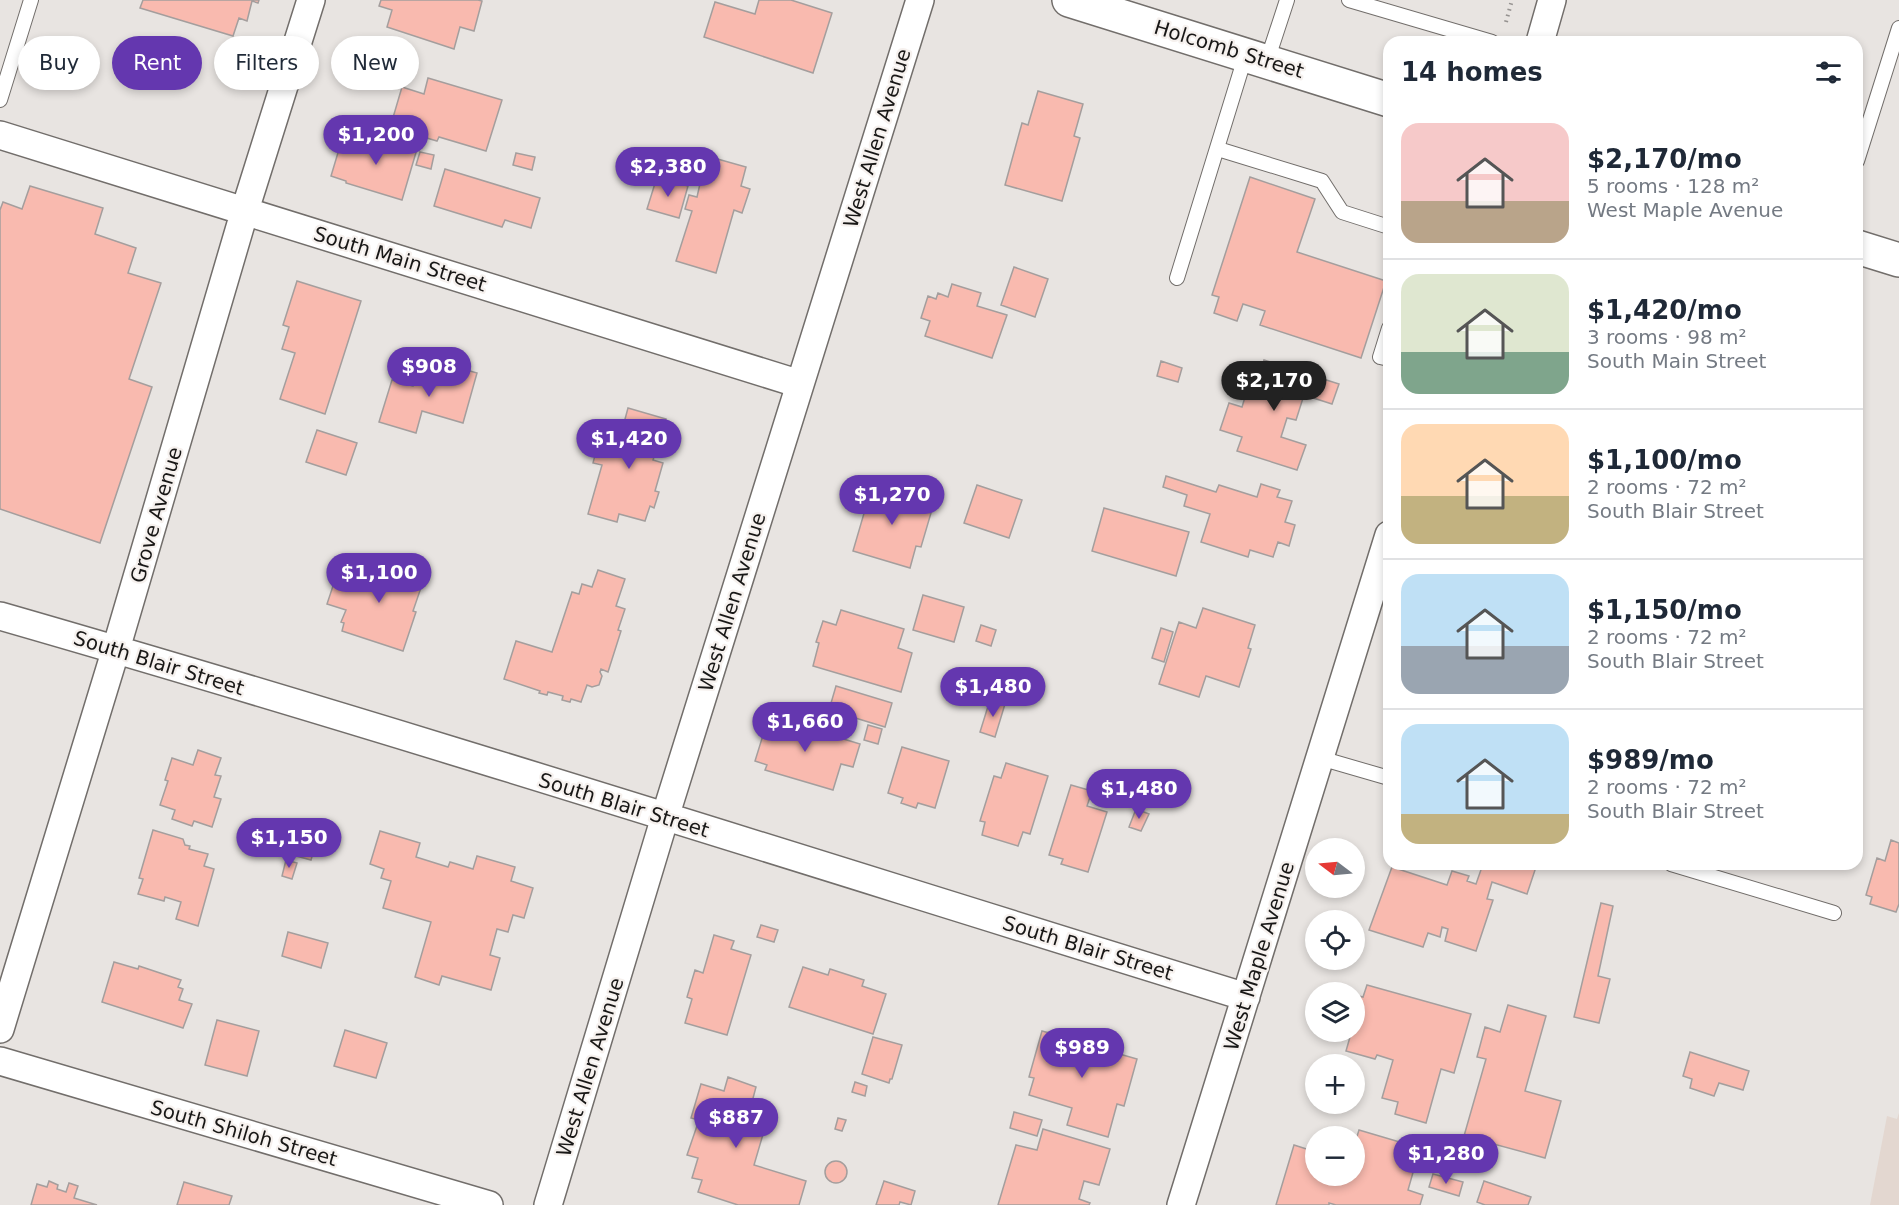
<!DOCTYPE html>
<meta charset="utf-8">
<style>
body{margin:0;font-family:"DejaVu Sans",sans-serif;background:#f6f6f7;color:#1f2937;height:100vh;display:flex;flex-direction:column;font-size:22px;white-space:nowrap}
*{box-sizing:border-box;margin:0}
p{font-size:20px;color:#747a83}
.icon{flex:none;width:33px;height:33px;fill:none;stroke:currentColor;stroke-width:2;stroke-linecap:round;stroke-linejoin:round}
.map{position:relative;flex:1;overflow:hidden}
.side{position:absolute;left:1383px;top:36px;width:480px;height:834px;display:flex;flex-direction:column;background:#fff;border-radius:18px;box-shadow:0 3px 9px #0003}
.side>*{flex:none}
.hud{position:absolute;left:18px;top:36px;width:570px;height:54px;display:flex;gap:12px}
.needle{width:39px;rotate:286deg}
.controls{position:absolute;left:1305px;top:838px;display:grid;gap:12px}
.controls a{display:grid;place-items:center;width:60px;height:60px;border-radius:50%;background:#fff;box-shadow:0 3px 9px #0003;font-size:30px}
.price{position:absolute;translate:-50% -51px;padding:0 14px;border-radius:21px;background:#6437af;color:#fff;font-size:20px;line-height:39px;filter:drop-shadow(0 2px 3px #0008)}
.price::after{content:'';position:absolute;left:50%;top:36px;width:18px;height:14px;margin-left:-9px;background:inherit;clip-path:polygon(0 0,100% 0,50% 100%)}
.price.current{background:#222;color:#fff}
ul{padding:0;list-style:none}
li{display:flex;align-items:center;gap:18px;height:150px;padding:0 18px}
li+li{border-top:2px solid #e0e1e3}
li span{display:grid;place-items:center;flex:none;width:168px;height:120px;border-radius:18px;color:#555}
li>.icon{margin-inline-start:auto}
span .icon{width:72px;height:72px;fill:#fffc;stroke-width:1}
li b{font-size:26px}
h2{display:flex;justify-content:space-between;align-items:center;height:72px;padding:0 18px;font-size:26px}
.tag{padding:0 21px;border-radius:27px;background:#fff;box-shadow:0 3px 9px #0003;font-size:21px;line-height:54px}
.tag.current{background:#6437af;color:#fff}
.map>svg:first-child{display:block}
.built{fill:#e3d7d0}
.building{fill:#f9baaf;stroke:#a49e9d;stroke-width:1.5}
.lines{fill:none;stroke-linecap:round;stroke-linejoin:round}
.lane-casing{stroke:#726e6b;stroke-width:16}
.street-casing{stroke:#726e6b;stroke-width:30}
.secondary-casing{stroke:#726e6b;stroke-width:36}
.path{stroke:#959290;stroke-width:4;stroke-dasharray:1.5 4.5;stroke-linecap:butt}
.lane{stroke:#fff;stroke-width:14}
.street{stroke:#fff;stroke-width:27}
.secondary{stroke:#fff;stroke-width:33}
.labels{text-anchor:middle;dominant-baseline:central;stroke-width:4.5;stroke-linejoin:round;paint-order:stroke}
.street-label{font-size:20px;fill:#181716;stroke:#f6f1ee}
</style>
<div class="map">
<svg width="1899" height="1205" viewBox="0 0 1899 1205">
<rect width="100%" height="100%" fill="#e8e4e1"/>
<path class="built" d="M1899 1113V1205H1870L1887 1116 1897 1119Z"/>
<path class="building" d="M143 0H259L258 3 252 1 247 21 239 18 233 36 140 8Z
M381 0H478L482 1 474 31 460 27 454 49 387 27 392 10 379 6Z
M759 0H791L832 13 813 73 704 37 715 2 755 14Z
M428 78 502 100 486 151 439 137 437 141 420 136 422 131 392 121 402 87 424 94Z
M1038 91 1083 104 1074 136 1080 138 1062 201 1005 185 1022 123 1028 125Z
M360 132 417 149 402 200 346 183V181L331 176 340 146 354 150Z
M420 152 434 155 431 169 416 165Z
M516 153 535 157 532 170 513 165Z
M714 158 746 167 741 186 750 189 742 213 734 210 716 273 676 261 692 211 685 209 689 195 697 197 702 175 709 177Z
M445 169 540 198 531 228 505 220 502 227 434 206Z
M657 177 688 186 679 218 647 209Z
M1250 177 1315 199 1297 252 1386 281 1361 358 1260 325 1265 311 1243 304 1237 321 1214 313 1219 297 1212 295Z
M30 186 103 208 95 234 136 248 128 273 161 283 129 379 152 387 100 543 0 509V210L3 202 22 209Z
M1014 267 1048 279 1035 317 1001 305Z
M297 281 361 301 325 414 280 399 295 353 282 349 289 327 283 325Z
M952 284 981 293 977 306 1007 315 992 358 925 336 930 321 921 318 928 296 936 299 938 293 948 297Z
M1264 360 1339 384 1332 404 1304 395 1296 420 1287 418 1281 437 1306 445 1297 470 1237 451 1242 437 1220 430 1229 403 1242 407 1253 371 1260 373Z
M1161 361 1182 368 1178 382 1157 376Z
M419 365 453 376 456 367 477 373 463 423 422 411 416 433 379 422 392 380 413 386Z
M628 408 666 419 653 460 663 463 655 491 659 492 654 508 650 506 645 521 619 514 617 522 588 514 602 465 593 463 598 444 617 449Z
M317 430 357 443 346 475 306 462Z
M1166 476 1216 492 1219 485 1257 497 1261 484 1280 490 1277 497 1292 501 1285 522 1295 525 1289 546 1278 542 1273 557 1250 550 1248 557 1201 542 1210 514 1184 506 1187 495 1163 487Z
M977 485 1022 500 1009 538 964 523Z
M872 486 894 492 896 486 919 493 915 507 931 513 921 547 916 546 910 568 853 551Z
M1104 508 1189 532 1176 576 1092 551Z
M391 560 426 573 413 611 416 612 403 651 342 631 344 623 341 622 346 610 327 604 339 568 374 580 371 587 380 590Z
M598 570 625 579 616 606 625 609 618 630 621 631 608 672 601 669 600 672 602 676 599 685 592 687 587 685 581 702 571 699 570 702 562 700 563 696 548 692 547 695 539 693 540 691 504 679 516 641 552 652 572 592 579 594 582 584 592 587Z
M923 595 964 607 954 642 913 630Z
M1203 608 1255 625 1248 648 1251 649 1239 687 1206 676 1199 697 1159 684 1179 622 1196 628Z
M841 610 904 629 898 648 912 653 901 692 813 666 819 643 816 642 823 621 836 625Z
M981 625 996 630 991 646 976 641Z
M1161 628 1173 632 1164 662 1152 658Z
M836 686 892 703 885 727 829 710Z
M990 700 1005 704 995 737 980 732Z
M768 719 780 723 781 720 860 744 853 767 841 764 833 790 765 770 767 765 755 761Z
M868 725 882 729 878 744 864 740Z
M902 747 949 761 935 808 918 803 916 808 901 803 903 798 888 793Z
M198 750 221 758 215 775 221 776 214 797 221 799 212 827 194 821 192 826 172 819 175 810 160 805 168 781 165 780 172 758 193 765Z
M1006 763 1048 776 1030 834 1023 832 1018 846 982 835 985 822 980 821 994 776 1001 778Z
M1071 785 1092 791 1087 806 1107 812 1088 872 1061 864 1063 859 1049 855Z
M1136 809 1149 814 1141 831 1129 827Z
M292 824 319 832 311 860 285 853Z
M153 830 183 839 185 845 190 846 189 849 208 854 204 866 214 869 198 926 176 919 181 902 165 897 164 901 138 894 143 879 139 878Z
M380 831 420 843 416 857 448 867 450 862 473 869 477 856 515 867 511 881 533 888 524 918 513 915 508 932 497 929 490 955 500 958 491 990 442 976 439 985 415 977 431 922 383 908 391 881 381 878 384 869 370 864Z
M1891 840 1899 843V904L1896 912 1870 904 1872 897 1866 895 1877 858 1885 861Z
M286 860 297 863 292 879 282 876Z
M1483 864H1537L1527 894 1492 882 1487 899 1493 900 1476 951 1445 941 1448 929 1442 927 1440 937 1428 933 1423 947 1369 930 1392 867 1447 885 1452 871 1469 876 1467 881 1476 884Z
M1601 903 1613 906 1598 976 1610 979 1599 1023 1574 1017Z
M761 925 778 930 774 942 757 937Z
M288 932 328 943 321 968 282 956Z
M714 935 734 941 731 949 751 955 727 1035 685 1023 692 999 687 997 695 970 703 973Z
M114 962 138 969 139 966 181 980 178 987 183 989 179 1000 192 1004 183 1028 102 1002Z
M803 967 828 975 830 969 864 980 862 986 886 994 873 1034 789 1007Z
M1367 985 1471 1014 1454 1073 1441 1069 1426 1123 1395 1114 1398 1102 1382 1098 1393 1060 1377 1055 1375 1059 1346 1051 1350 1037 1337 1034 1338 1032H1354V995L1363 997Z
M1508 1005 1546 1016 1525 1091 1561 1101 1545 1158 1464 1136 1486 1059 1477 1057 1485 1027 1500 1032Z
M217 1020 259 1031 247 1076 205 1065Z
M345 1030 387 1043 376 1078 334 1066Z
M1042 1031 1079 1041 1080 1035 1118 1046 1116 1053 1137 1059 1124 1106 1117 1104 1108 1137 1067 1125 1072 1108 1029 1095 1034 1078 1029 1077Z
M873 1037 902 1045 892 1079H890L889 1083 862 1074Z
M1690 1052 1749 1071 1743 1090 1719 1083 1714 1096 1690 1088 1692 1079 1683 1076Z
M728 1077 756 1087 752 1102 771 1107 754 1165 806 1181 799 1205H738L698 1192 702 1180 692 1178 698 1158 687 1155 699 1120 691 1118 701 1084 724 1091Z
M855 1082 867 1086 865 1096 852 1092Z
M1014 1112 1042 1120 1037 1136 1010 1128Z
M838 1118 846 1120 842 1131 835 1129Z
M1043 1129 1110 1149 1099 1185 1084 1181 1079 1199 1090 1203 1089 1205H998L1016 1145 1037 1150Z
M1359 1130 1420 1148 1408 1190 1423 1195 1420 1205H1336L1329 1203V1205H1276L1294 1145 1316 1152V1176H1354V1146Z
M825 1172a11 11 0 1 1 22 0a11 11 0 1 1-22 0Z
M1433 1174 1463 1182 1459 1196 1429 1187Z
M49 1181 58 1185 57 1189 66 1192 69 1183 78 1186 74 1198 97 1205H31L37 1184 47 1187Z
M884 1181 915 1191 911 1205 900 1202 899 1205H876Z
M1484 1181 1531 1197 1528 1205H1485L1477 1202Z
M184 1182 232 1196 229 1205H177Z"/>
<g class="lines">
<defs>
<path id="lane" d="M1349 0 1492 42
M1267 61 1287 0
M0 100 31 0
M1218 149 1322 181 1342 212 1389 227
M1857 161 1899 28
M1177 278 1246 54
M1389 328 1380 357 1389 359
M1320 758 1389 778
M1671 864 1834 913"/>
<path id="street" d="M1540 42 1552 0
M0 135 800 384
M0 616C417 736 831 869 1246 997
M0 1029 116 649 245 210 311 0
M0 1061 489 1205
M548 1205 665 817 920 0
M1181 1205 1389 535"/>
<path id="secondary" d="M1069 0 1389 100
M1857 247 1899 260"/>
</defs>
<use href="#lane" class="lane-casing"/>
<use href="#street" class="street-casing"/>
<use href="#secondary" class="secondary-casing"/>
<path class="path" d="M1506 22 1512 0"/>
<use href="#lane" class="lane"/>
<use href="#street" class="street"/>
<use href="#secondary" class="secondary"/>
</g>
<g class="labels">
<g class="street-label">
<text transform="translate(1229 49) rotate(17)">Holcomb Street</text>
<text transform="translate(877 138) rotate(-73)">West Allen Avenue</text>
<text transform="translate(400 259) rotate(17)">South Main Street</text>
<text transform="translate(156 515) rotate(-74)">Grove Avenue</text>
<text transform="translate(732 602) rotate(-73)">West Allen Avenue</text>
<text transform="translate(159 663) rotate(17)">South Blair Street</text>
<text transform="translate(624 805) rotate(17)">South Blair Street</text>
<text transform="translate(1088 948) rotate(17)">South Blair Street</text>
<text transform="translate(1259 956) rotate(-73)">West Maple Avenue</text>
<text transform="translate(590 1067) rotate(-73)">West Allen Avenue</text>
<text transform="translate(244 1133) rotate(16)">South Shiloh Street</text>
</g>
</g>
</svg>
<div class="controls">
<a><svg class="needle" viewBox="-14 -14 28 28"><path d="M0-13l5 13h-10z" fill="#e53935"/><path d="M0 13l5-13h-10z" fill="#747a83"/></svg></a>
<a><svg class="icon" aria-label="locate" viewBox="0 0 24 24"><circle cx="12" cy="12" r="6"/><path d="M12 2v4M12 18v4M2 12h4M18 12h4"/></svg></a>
<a><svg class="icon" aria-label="layers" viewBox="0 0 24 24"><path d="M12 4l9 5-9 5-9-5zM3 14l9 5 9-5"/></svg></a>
<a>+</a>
<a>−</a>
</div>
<b class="price" style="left:376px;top:166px">$1,200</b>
<b class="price" style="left:668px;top:198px">$2,380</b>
<b class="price" style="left:429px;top:398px">$908</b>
<b class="price current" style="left:1274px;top:412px">$2,170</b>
<b class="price" style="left:629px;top:470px">$1,420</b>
<b class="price" style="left:892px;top:526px">$1,270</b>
<b class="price" style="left:379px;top:604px">$1,100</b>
<b class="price" style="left:993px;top:718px">$1,480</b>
<b class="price" style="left:805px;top:753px">$1,660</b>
<b class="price" style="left:1139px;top:820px">$1,480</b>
<b class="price" style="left:289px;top:869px">$1,150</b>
<b class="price" style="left:1082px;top:1079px">$989</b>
<b class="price" style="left:736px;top:1149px">$887</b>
<b class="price" style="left:1446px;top:1185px">$1,280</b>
<div class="hud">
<a class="tag">Buy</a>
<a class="tag current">Rent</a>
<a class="tag">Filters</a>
<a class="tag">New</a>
</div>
<section class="side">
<h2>14 homes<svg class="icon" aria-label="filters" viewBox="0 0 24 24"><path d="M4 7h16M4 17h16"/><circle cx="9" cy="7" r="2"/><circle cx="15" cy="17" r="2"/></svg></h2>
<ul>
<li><span style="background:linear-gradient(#f6c9c9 65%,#b9a48a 0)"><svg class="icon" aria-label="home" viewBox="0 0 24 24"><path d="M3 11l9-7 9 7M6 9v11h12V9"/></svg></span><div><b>$2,170/mo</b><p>5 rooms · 128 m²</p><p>West Maple Avenue</p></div></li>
<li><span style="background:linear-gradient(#dfe7d0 65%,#7fa58c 0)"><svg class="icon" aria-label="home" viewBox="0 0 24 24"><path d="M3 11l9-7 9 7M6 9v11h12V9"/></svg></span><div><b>$1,420/mo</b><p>3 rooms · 98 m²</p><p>South Main Street</p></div></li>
<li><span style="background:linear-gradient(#ffd9b3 60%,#c2b280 0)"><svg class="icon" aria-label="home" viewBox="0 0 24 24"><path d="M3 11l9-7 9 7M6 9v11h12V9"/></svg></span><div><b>$1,100/mo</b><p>2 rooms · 72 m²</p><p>South Blair Street</p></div></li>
<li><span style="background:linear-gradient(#bfe0f5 60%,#9aa5b1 0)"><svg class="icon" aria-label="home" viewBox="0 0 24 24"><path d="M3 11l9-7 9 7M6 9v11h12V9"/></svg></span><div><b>$1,150/mo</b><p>2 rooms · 72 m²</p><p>South Blair Street</p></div></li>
<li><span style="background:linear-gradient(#bfe0f5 75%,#c2b280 0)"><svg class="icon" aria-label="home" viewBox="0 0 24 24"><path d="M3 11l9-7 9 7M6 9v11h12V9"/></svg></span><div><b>$989/mo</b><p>2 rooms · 72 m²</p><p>South Blair Street</p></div></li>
</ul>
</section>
</div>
